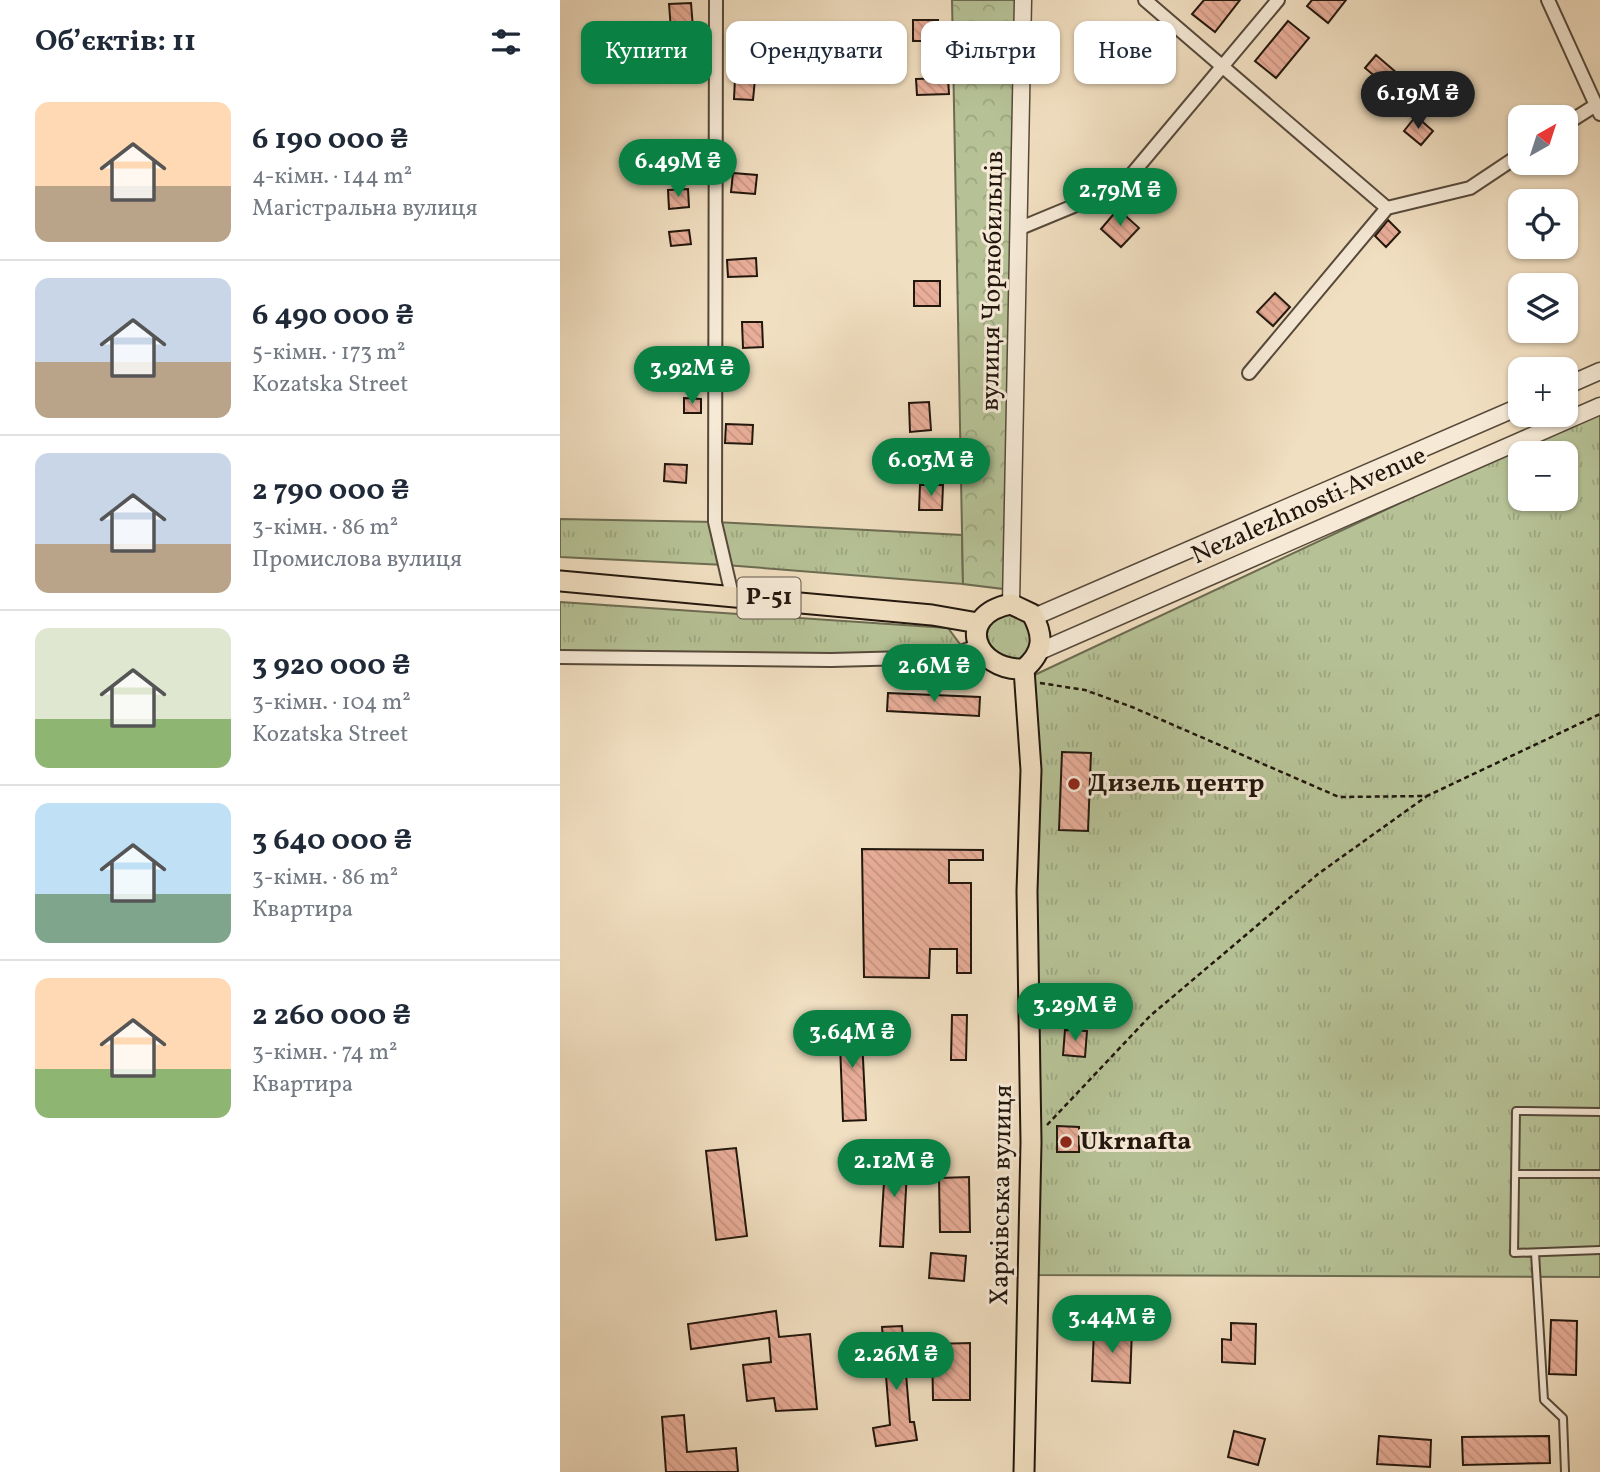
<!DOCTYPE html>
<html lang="uk">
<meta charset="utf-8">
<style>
body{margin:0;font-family:Vollkorn,serif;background:#f6f6f7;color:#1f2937;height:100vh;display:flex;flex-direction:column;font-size:26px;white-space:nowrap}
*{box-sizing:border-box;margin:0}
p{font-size:23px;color:#747a83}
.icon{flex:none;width:38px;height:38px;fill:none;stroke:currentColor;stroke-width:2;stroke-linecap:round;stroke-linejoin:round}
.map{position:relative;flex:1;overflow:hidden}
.details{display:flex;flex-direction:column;background:#fff;width:560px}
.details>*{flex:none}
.top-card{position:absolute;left:21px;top:21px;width:665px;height:63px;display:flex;gap:14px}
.needle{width:46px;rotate:39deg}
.controls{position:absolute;left:948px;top:105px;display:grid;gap:14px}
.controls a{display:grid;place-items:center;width:70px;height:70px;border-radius:14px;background:#fff;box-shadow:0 2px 5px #0004;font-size:35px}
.price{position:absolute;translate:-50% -60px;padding:0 16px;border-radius:24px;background:#0b8043;color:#fff;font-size:23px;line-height:46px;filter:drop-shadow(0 2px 4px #0008)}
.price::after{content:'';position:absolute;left:50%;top:42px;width:21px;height:16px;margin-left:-10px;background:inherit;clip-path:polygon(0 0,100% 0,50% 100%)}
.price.active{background:#222;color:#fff}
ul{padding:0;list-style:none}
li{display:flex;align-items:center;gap:21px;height:175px;padding:0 35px}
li+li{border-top:2px solid #e0e1e3}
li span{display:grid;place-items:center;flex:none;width:196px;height:140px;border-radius:14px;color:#555}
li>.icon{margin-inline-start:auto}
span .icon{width:84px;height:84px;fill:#fffc;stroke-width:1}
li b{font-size:30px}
h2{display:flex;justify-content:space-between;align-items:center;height:84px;padding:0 35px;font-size:30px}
.chip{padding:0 24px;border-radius:14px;background:#fff;box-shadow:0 2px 5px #0004;font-size:24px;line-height:63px}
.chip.active{background:#0b8043;color:#fff}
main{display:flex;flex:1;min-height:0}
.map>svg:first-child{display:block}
.grass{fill:url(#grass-tufts);stroke:#6c6c52;stroke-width:2;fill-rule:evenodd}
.forest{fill:url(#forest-crowns);stroke:#6c6c52;stroke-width:2}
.building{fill:url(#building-back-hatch);stroke:#22170d;stroke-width:2}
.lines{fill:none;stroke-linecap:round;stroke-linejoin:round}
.service-casing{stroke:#56493a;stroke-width:10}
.minor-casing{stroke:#56493a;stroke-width:16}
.tertiary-casing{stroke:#56493a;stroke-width:19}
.primary-casing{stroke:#22170d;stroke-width:23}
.path{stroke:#22170d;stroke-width:2.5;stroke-dasharray:5 3.5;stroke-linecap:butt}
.service{stroke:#f6ead7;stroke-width:6}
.minor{stroke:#f6ead7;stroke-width:12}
.tertiary{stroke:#f6ead7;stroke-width:16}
.primary{stroke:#f1dfc1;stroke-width:19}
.poi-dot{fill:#8f2418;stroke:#f6ead7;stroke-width:2.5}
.labels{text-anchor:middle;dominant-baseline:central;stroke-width:6;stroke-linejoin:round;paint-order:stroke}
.shield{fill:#f6ead7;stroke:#62564a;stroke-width:2}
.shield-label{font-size:24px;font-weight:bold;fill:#22170d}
.street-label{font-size:26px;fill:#22170d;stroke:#f6ead7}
.poi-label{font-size:26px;font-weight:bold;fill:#22170d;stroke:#f6ead7;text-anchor:start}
</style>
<main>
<section class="details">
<h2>Об’єктів: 11<svg class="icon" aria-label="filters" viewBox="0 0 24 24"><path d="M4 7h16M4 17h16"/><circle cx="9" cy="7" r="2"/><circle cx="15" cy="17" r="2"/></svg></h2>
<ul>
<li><span style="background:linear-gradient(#ffd9b3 60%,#b9a48a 0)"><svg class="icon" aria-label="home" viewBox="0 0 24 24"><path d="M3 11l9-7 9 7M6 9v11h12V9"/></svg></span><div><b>6 190 000 ₴</b><p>4-кімн. · 144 m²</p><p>Магістральна вулиця</p></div></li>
<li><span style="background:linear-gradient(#c9d6e8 60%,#b9a48a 0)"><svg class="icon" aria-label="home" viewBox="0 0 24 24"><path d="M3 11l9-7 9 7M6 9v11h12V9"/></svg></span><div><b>6 490 000 ₴</b><p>5-кімн. · 173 m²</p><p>Kozatska Street</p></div></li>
<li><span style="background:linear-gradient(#c9d6e8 65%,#b9a48a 0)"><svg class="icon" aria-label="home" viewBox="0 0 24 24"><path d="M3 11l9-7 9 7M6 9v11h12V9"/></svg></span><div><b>2 790 000 ₴</b><p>3-кімн. · 86 m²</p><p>Промислова вулиця</p></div></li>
<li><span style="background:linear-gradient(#dfe7d0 65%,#8fb573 0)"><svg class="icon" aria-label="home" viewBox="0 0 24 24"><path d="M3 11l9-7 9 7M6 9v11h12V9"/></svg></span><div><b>3 920 000 ₴</b><p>3-кімн. · 104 m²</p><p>Kozatska Street</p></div></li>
<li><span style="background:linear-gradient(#bfe0f5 65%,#7fa58c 0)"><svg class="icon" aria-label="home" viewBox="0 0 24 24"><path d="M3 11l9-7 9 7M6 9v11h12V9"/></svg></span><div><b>3 640 000 ₴</b><p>3-кімн. · 86 m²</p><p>Квартира</p></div></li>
<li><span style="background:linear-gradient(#ffd9b3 65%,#8fb573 0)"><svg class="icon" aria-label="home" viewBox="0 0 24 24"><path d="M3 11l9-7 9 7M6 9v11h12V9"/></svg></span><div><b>2 260 000 ₴</b><p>3-кімн. · 74 m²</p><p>Квартира</p></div></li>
</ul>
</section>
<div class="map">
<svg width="1040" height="1472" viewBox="0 0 1040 1472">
<defs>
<pattern id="grass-tufts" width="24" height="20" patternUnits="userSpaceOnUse" patternTransform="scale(1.75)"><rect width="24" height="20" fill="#b6c296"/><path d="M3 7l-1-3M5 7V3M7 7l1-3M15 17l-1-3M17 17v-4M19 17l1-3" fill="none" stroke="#9ca680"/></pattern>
<pattern id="forest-crowns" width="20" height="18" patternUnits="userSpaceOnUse" patternTransform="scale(1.75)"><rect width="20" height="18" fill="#b6c296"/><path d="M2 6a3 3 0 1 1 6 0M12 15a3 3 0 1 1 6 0" fill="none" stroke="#9ca680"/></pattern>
<pattern id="building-back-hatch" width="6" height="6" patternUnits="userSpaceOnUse" patternTransform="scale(1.75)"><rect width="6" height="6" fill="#e9ae99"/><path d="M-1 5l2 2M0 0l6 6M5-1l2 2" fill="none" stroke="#c89583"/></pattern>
</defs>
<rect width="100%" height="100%" fill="#f1dfc1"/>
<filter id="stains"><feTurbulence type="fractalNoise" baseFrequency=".00286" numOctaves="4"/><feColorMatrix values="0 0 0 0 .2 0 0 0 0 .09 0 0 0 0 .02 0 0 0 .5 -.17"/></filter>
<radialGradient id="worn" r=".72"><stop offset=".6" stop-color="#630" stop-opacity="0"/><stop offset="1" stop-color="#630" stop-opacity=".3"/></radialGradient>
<path class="grass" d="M1040 409V1277L467 1275 466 679ZM961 453H1006V499H961Z
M0 519 155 522 402 535 403 584 165 565 0 557Z
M0 602 388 628 405 651 388 657H0Z
M424 614H472L473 661 439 666 418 623Z"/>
<path class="forest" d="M392 0H463L452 590 403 584Z"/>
<path class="building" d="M644 0H680L655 32 632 14Z
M752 0H786L768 23 747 6Z
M131 3 133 28 111 30 109 4Z
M353 20H378V41H353Z
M728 21 749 38 716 78 695 61Z
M816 55 852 86 841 98 805 68Z
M175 78 195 79 193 100 174 99Z
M388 78 389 94 357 95 356 79Z
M856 116 873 131 861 145 844 131Z
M173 173 197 175 195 194 171 192Z
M128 189 129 207 109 209 108 190Z
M558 209 579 228 561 247 541 229Z
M828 220 840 232 826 247 815 236Z
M129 230 131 244 111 246 109 232Z
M196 258 197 276 168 277 167 260Z
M354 281H380V306H354Z
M715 293 730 307 713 326 697 312Z
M182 322H202L203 347 183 348Z
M124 398 141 399V413H124Z
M369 402 371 430 350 432 349 403Z
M166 424 193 425 192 444 165 443Z
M105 464 127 465 126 483 104 481Z
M360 485H383L382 510H359Z
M328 693 420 697 419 716 327 711Z
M502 752 531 753 528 831 499 830Z
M302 849 423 850V860H389V883H411V973H397V949H370L369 978 304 977Z
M392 1015H407L406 1060H391Z
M301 1018 306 1120 283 1121 279 1019Z
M505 1030 527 1031 525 1057 503 1055Z
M497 1126 519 1127V1152H497Z
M176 1148 187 1236 156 1240 146 1151Z
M326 1150 348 1151 343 1247 320 1246Z
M409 1177 410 1232H380L379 1178Z
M371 1253 406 1256 404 1281 369 1278Z
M216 1311 219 1337 250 1334 257 1409 216 1411 214 1398 187 1401 183 1365 211 1362 209 1338 131 1349 128 1324Z
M991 1320 1017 1321 1016 1375 989 1374Z
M671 1323 696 1324 695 1364 662 1362V1339L671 1340Z
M342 1326 350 1422H354L357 1440 316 1446 313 1428 330 1425 322 1327Z
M534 1328 572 1329 570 1383 532 1381Z
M410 1343V1400H373L372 1344Z
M124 1415 127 1452 176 1448 178 1472H106L102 1417Z
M674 1431 705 1439 698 1465 668 1457Z
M819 1436 871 1440 870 1467 817 1464Z
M989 1436 990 1463 903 1465 902 1437Z"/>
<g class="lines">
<defs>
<path id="service" d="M1040 1112 956 1111 954 1253 1040 1250
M955 1174H1040
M975 1253 984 1400 1003 1418 1005 1472"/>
<path id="minor" d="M156 0 155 522 172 595
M585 0 827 208
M988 0 1040 114
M1006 124 1036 105
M458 229 562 186 718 0
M689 373 827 208 910 188 961 154
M0 657 271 660 388 657 419 645"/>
<path id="tertiary" d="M1006 386 1040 371
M451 604 463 0
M474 617 961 406
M478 652 1040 406"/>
<path id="primary" d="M0 581 372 615 418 623
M451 604 472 614C484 636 484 652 464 669 414 671 394 615 451 604Z
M464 669 471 770 467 891 471 1142 464 1472"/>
</defs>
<use href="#service" class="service-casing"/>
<use href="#minor" class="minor-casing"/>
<use href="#tertiary" class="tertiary-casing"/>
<use href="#primary" class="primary-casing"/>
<path class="path" d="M480 683 525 690 572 707 779 797 867 796 1040 714
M487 1125 590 1016 758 874 867 796"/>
<use href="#service" class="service"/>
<use href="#minor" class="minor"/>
<use href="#tertiary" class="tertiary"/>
<use href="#primary" class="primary"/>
</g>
<g class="poi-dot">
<circle cx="514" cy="784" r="7"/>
<circle cx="506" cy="1142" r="7"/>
</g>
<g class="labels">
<rect class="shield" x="177.5" y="577.5" width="63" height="41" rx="5"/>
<g class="shield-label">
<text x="209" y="598">Р-51</text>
</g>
<g class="street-label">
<text transform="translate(433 281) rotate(-89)">вулиця Чорнобильців</text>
<text transform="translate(749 506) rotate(-24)">Nezalezhnosti Avenue</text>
<text transform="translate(442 1195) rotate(-89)">Харківська вулиця</text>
</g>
<g class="poi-label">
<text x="528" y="784">Дизель центр</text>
<text x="520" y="1142">Ukrnafta</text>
</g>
</g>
<rect width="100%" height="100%" filter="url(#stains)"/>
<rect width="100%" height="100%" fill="url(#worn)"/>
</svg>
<div class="controls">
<a><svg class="needle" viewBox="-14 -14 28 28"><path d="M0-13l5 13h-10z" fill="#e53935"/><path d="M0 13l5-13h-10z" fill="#747a83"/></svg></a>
<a><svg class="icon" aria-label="locate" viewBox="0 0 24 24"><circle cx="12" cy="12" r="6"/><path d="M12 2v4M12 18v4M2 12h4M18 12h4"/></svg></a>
<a><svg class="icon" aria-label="layers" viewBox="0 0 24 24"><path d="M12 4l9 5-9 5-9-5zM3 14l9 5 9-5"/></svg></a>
<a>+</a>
<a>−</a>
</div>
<b class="price active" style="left:858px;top:131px">6.19M ₴</b>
<b class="price" style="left:118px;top:199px">6.49M ₴</b>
<b class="price" style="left:560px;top:228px">2.79M ₴</b>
<b class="price" style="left:132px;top:406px">3.92M ₴</b>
<b class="price" style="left:371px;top:498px">6.03M ₴</b>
<b class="price" style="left:374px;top:704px">2.6M ₴</b>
<b class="price" style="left:515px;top:1043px">3.29M ₴</b>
<b class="price" style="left:292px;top:1070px">3.64M ₴</b>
<b class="price" style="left:334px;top:1199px">2.12M ₴</b>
<b class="price" style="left:552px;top:1355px">3.44M ₴</b>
<b class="price" style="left:336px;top:1392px">2.26M ₴</b>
<div class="top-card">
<a class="chip active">Купити</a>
<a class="chip">Орендувати</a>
<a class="chip">Фільтри</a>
<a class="chip">Нове</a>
</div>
</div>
</main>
